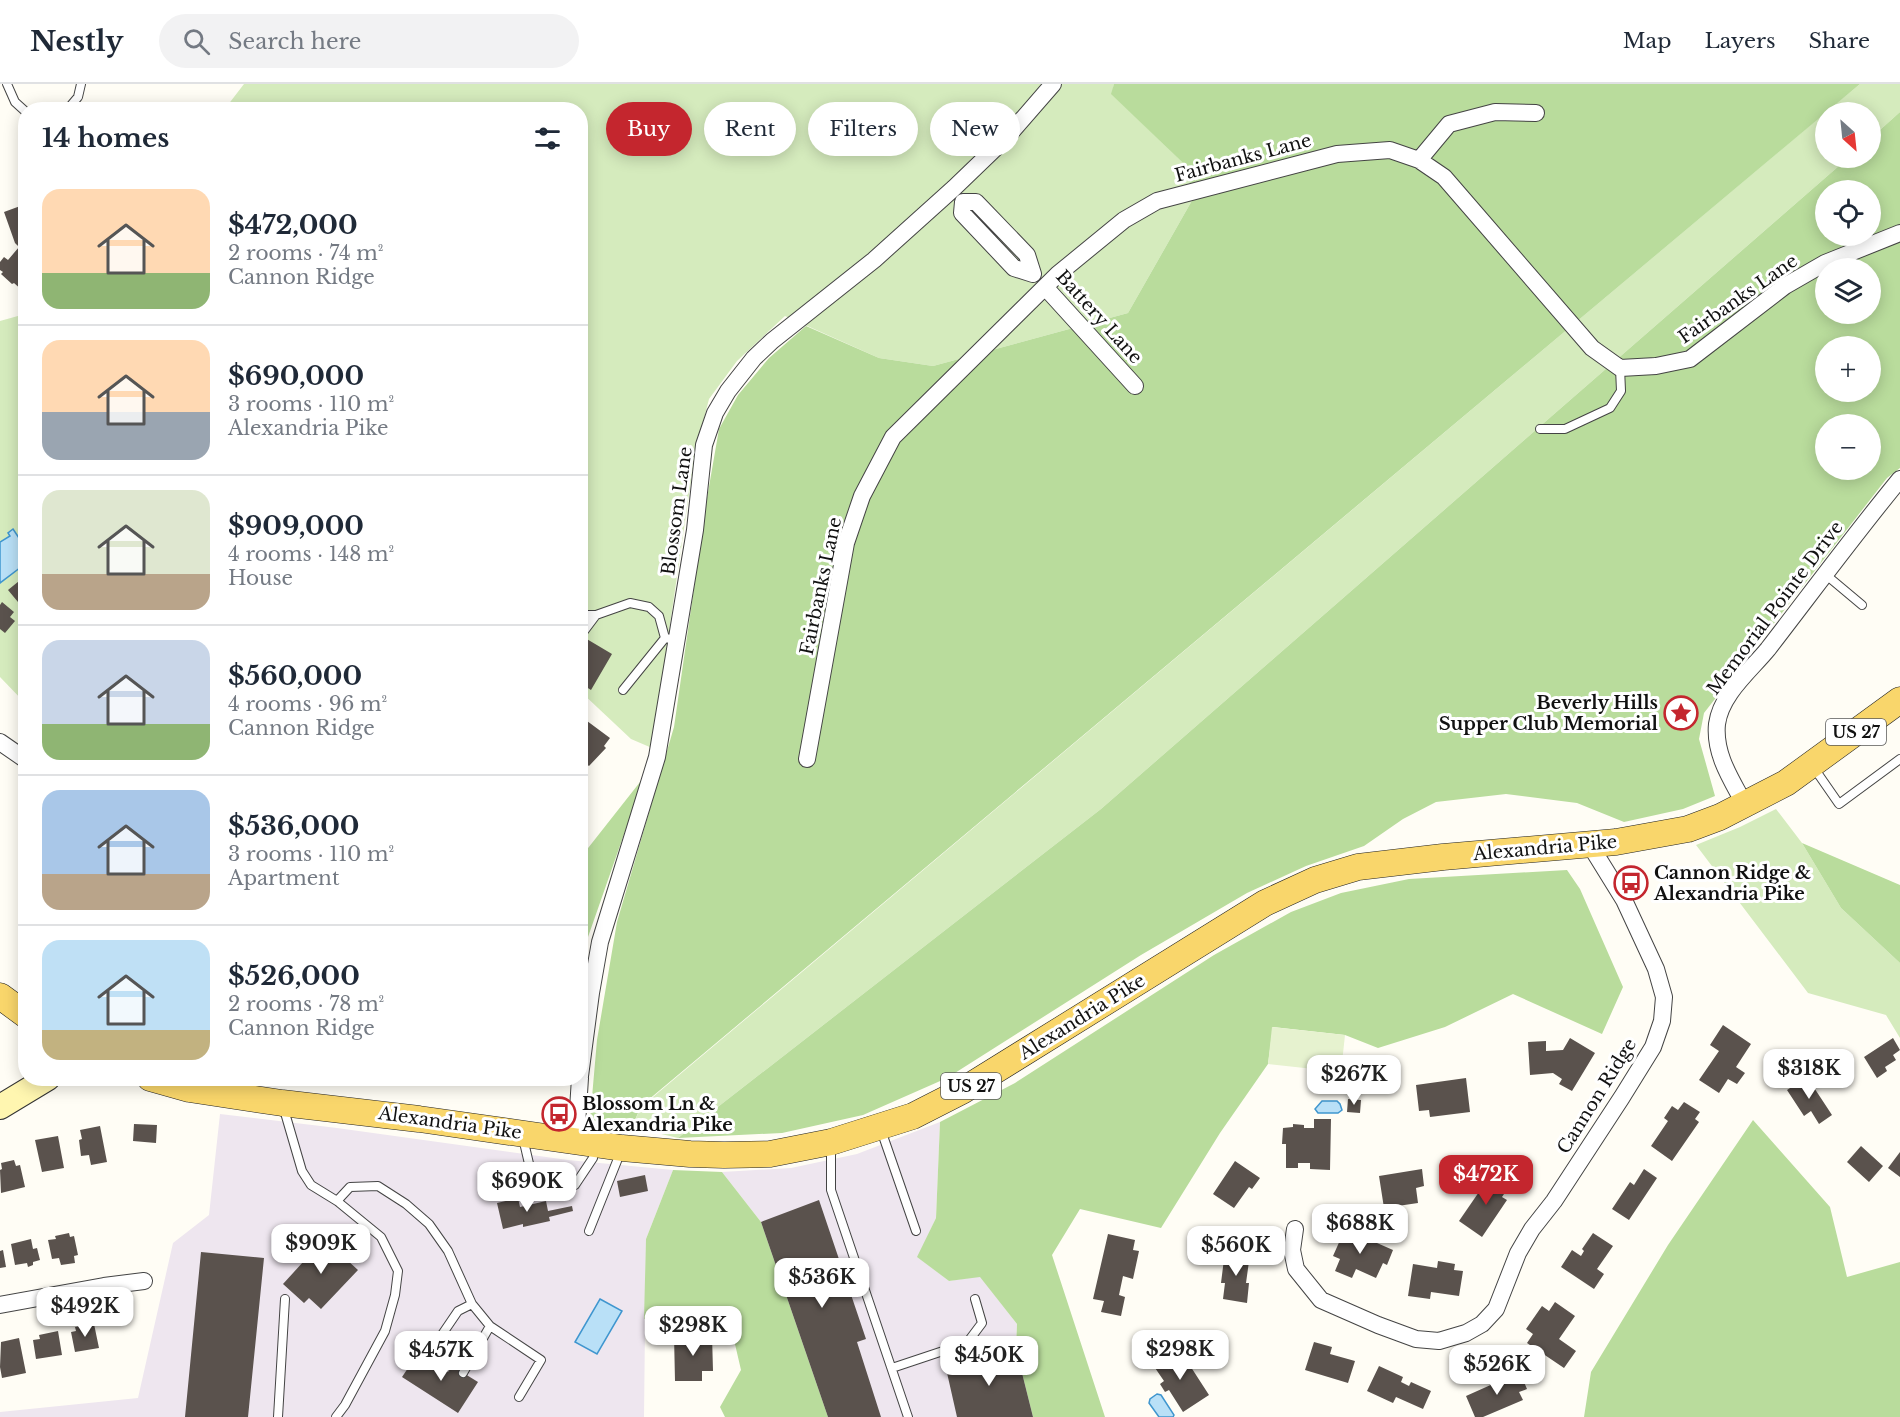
<!DOCTYPE html>
<meta charset="utf-8">
<style>
body{margin:0;font-family:"Libre Baskerville",serif;background:#f2f2f3;color:#1f2937;height:100vh;display:flex;flex-direction:column;font-size:22px;white-space:nowrap}
*{box-sizing:border-box;margin:0}
p{font-size:20px;color:#747a83}
.icon{flex:none;width:33px;height:33px;fill:none;stroke:currentColor;stroke-width:2;stroke-linecap:round;stroke-linejoin:round}
.map{position:relative;flex:1;overflow:hidden}
.side{position:absolute;left:18px;top:18px;width:570px;height:984px;display:flex;flex-direction:column;background:#fff;border-radius:24px;box-shadow:0 3px 15px #0003}
.side>*{flex:none}
.hud{position:absolute;left:606px;top:18px;width:570px;height:54px;display:flex;gap:12px}
.needle{width:39px;rotate:153deg}
.fabs{position:absolute;left:1815px;top:18px;display:grid;gap:12px}
.fabs a{display:grid;place-items:center;width:66px;height:66px;border-radius:50%;background:#fff;box-shadow:0 3px 15px #0003;font-size:30px}
.price{position:absolute;translate:-50% -51px;padding:0 14px;border-radius:12px;background:#fff;color:#222;font-size:20px;line-height:39px;filter:drop-shadow(0 2px 3px #0008)}
.price::after{content:'';position:absolute;left:50%;top:36px;width:18px;height:14px;margin-left:-9px;background:inherit;clip-path:polygon(0 0,100% 0,50% 100%)}
.price.current{background:#c4262e;color:#fff}
ul{padding:0;list-style:none}
li{display:flex;align-items:center;gap:18px;height:150px;padding:0 24px}
li+li{border-top:2px solid #e0e1e3}
li span{display:grid;place-items:center;flex:none;width:168px;height:120px;border-radius:18px;color:#555}
li>.icon{margin-inline-start:auto}
span .icon{width:72px;height:72px;fill:#fffc;stroke-width:1}
li b{font-size:26px}
h2{display:flex;justify-content:space-between;align-items:center;height:72px;padding:0 24px;font-size:26px}
.tag{padding:0 21px;border-radius:27px;background:#fff;box-shadow:0 3px 15px #0003;font-size:21px;line-height:54px}
.tag.current{background:#c4262e;color:#fff}
header{display:flex;align-items:center;gap:36px;box-sizing:border-box;height:84px;padding:0 30px;background:#fff;border-bottom:2px solid #e0e1e3}
header strong{font-size:28px}
nav{display:flex;gap:33px;margin-inline-start:auto;font-size:21px}
.search{width:420px;height:54px;background:#f2f2f3;display:flex;align-items:center;gap:15px;box-sizing:border-box;padding:0 21px;border-radius:33px;color:#747a83;font-size:22px}
.map>svg:first-child{display:block}
.industrial{fill:#eee6ef}
.green{fill:#d5ebbd}
.forest{fill:#b9dc9c;fill-rule:evenodd}
.pitch{fill:#e6f2cf}
.water{fill:#b9e0f7;stroke:#3f96cf;stroke-width:1.5}
.building{fill:#5a524d}
.lines{fill:none;stroke-linecap:round;stroke-linejoin:round}
.lane-casing{stroke:#444;stroke-width:10}
.street-casing{stroke:#444;stroke-width:18}
.secondary-casing{stroke:#333;stroke-width:26}
.primary-casing{stroke:#222;stroke-width:27}
.lane{stroke:#fff;stroke-width:8}
.street{stroke:#fff;stroke-width:16}
.secondary{stroke:#fff6b0;stroke-width:24}
.primary{stroke:#f9d66b;stroke-width:26}
.labels{text-anchor:middle;dominant-baseline:central;stroke-width:6;stroke-linejoin:round;paint-order:stroke}
.shield{fill:#fff;stroke:#585858;stroke-width:1.5}
.shield-label{font-size:16px;font-weight:bold;fill:#111}
.street-label{font-size:18px;fill:#111;stroke:#fff}
.poi-label{font-size:18px;font-weight:bold;fill:#111;stroke:#fff;text-anchor:start}
</style>
<header>
<strong>Nestly</strong>
<div class="search"><svg class="icon" aria-label="search" viewBox="0 0 24 24"><circle cx="10" cy="10" r="6"/><path d="M15 15l6 6"/></svg>Search here</div>
<nav><a>Map</a><a>Layers</a><a>Share</a></nav>
</header>
<div class="map">
<svg width="1900" height="1333" viewBox="0 0 1900 1333">
<rect width="100%" height="100%" fill="#fffdf5"/>
<path class="industrial" d="M220 1030 337 1044 568 1076 673 1086 646 1155 644 1333H0V1328L138 1314 173 1159 209 1131Z
M940 1038 936 1134 918 1173 949 1197 980 1192 1017 1240 1016 1265 1033 1333H828L761 1138 722 1088 791 1084 857 1070Z"/>
<path class="green" d="M244 0H1114L1112 10 1183 79 1194 113 1128 229 933 282 879 274 785 232 737 277 709 315 695 369 652 664 631 655 581 608 580 26H224Z
M1860 0H1900V28L1871 54 1870 28H1826Z
M1825 29 1826 74H1848L1101 725 678 1054 632 1043 641 1023Z
M25 230V619L0 593V237Z
M1776 725 1802 759 1841 824 1900 879V954L1886 931 1808 909 1696 761 1740 743Z"/>
<path class="forest" d="M1114 0H1860L641 1022 632 1043 590 1036 597 956 617 838 674 643 707 414 719 345 738 311 769 274 806 242 879 274 933 282 1128 229 1194 113 1183 79 1111 10Z
M1900 28V384L1887 394 1704 629 1699 655 1715 712 1683 725 1624 738 1577 719 1506 710 1436 718 1403 735 1364 762 1306 782 1247 809 1141 871 947 994 863 1031 782 1049 678 1054 1101 725 1848 74H1870L1871 54ZM1826 106H1870V152H1826ZM1826 184H1870V230H1826ZM1826 262H1870V308H1826ZM1826 340H1870V386H1826Z
M644 693 588 853 581 877V773Z
M1802 759 1900 801V879L1841 824Z
M1567 786 1580 805 1623 903 1602 950 1513 910 1445 943 1378 964 1345 951 1273 943 1268 980 1220 1049 1161 1144 1080 1125 1052 1171 1105 1333H1033L1016 1265 1017 1240 980 1193 949 1197 917 1173 936 1134 940 1038 1015 999 1214 871 1291 828 1341 809 1409 795Z
M1753 1036 1830 1123 1847 1193 1900 1178V1333H1584L1591 1288 1668 1161Z
M673 1086 722 1088 761 1138 828 1333H725L720 1323 741 1286 728 1230 644 1235 646 1155Z"/>
<path class="pitch" d="M1272 943 1345 951 1341 988 1268 980Z"/>
<path class="water" d="M13 445 25 463V480L0 499V458L10 452 8 449Z
M1322 1017H1337L1340 1020 1342 1026 1338 1029H1318L1315 1025Z
M600 1215 622 1227 597 1270 575 1258Z
M1157 1310 1161 1311 1174 1331 1173 1333H1159L1149 1319 1150 1315Z"/>
<path class="building" d="M23 121 26 128V204L23 207 14 199 12 200 1 190 3 188 0 186V178L4 173 8 176 19 163 15 159 4 128Z
M24 493 26 522 23 524 8 506Z
M2 518 14 528 10 533 15 537 5 549 0 545V521Z
M580 551 612 570 591 606 580 599Z
M580 629 584 633 583 634 610 654 604 662 606 664 589 682 580 675Z
M1723 941 1751 960 1736 983 1745 989 1737 1000 1728 995 1719 1009 1699 996 1719 967 1710 961Z
M1570 954 1595 969 1572 1007 1559 1000 1562 995 1553 989 1530 991 1528 958 1546 957V967L1563 966Z
M1893 954 1900 966 1893 971 1896 976 1885 983 1887 987 1877 994 1864 973Z
M1807 993 1832 1031 1819 1040 1811 1027 1804 1032 1787 1006Z
M1466 994 1470 1028 1430 1033 1429 1026 1419 1027 1416 1001Z
M1348 1015 1361 1016 1360 1029 1347 1028Z
M1684 1018 1700 1028 1695 1035 1699 1038 1672 1077 1651 1062 1668 1037 1664 1034 1672 1022 1678 1026Z
M1314 1035H1331L1330 1086 1310 1085V1079H1298V1084H1286V1060H1282L1283 1044 1293 1043V1040L1304 1041V1044H1314Z
M134 1040 157 1041 156 1059 133 1057Z
M100 1042 107 1078 91 1081 89 1071 81 1072 79 1056 82 1055 80 1046Z
M58 1052 64 1084 42 1088 35 1056Z
M1861 1062 1883 1082 1869 1098 1847 1078Z
M1900 1068V1093L1888 1084Z
M14 1076 16 1082 20 1081 25 1103 1 1109 0 1086 2 1085 1 1079Z
M1235 1077 1260 1094 1252 1105 1249 1103 1234 1124 1213 1110Z
M1422 1085 1424 1102 1416 1104 1418 1119 1384 1124 1379 1092Z
M1644 1085 1657 1094 1629 1136 1612 1125 1630 1098 1634 1101Z
M1492 1089 1510 1101 1502 1113 1507 1116 1482 1153 1459 1137Z
M645 1091 648 1107 620 1113 617 1097Z
M518 1114 520 1123 546 1117 548 1127 572 1122 573 1127 549 1133 550 1137 523 1143V1140L503 1145 497 1119Z
M819 1116 866 1255 857 1258 881 1333H828L761 1138Z
M1345 1145 1393 1166 1387 1181 1383 1179 1376 1194 1356 1185 1352 1194 1335 1187 1340 1175 1333 1172Z
M69 1149 70 1153 74 1152 78 1171 74 1172 75 1179 61 1181 59 1174 52 1175 48 1156 56 1155 55 1152Z
M1593 1149 1613 1162 1597 1185 1604 1190 1594 1205 1561 1183 1572 1166 1581 1172 1584 1167 1582 1165Z
M1108 1150 1135 1156 1133 1166 1139 1167 1133 1195 1123 1192 1119 1211 1125 1213 1121 1232 1101 1228 1104 1217 1093 1215Z
M31 1155 33 1165 37 1164 40 1176 33 1178V1181L28 1183 27 1179 15 1181 11 1160Z
M324 1155 358 1186 321 1225 309 1214 304 1219 283 1200Z
M3 1166 6 1183 0 1184V1167Z
M1225 1167 1250 1170 1246 1199H1249L1247 1219 1223 1215 1225 1199H1221Z
M201 1168 264 1174 248 1333H185Z
M1438 1177 1455 1180 1454 1186 1463 1187 1459 1212 1431 1208 1430 1215 1408 1212 1413 1180 1437 1184Z
M1555 1218 1575 1232 1559 1255 1576 1267 1564 1284 1527 1259 1533 1250 1526 1245 1542 1222 1549 1227Z
M94 1240 99 1264 75 1268 71 1248 76 1247 75 1243Z
M58 1247 62 1271 36 1275 33 1256 40 1255 39 1251Z
M674 1251H712L713 1287H702V1297H675Z
M19 1254 26 1289 2 1294 0 1283 1 1258Z
M1314 1258 1332 1263 1330 1270 1355 1277 1348 1299 1305 1286Z
M1016 1265 1033 1333H957L945 1280Z
M1170 1265 1180 1281 1187 1277 1209 1311 1183 1328 1169 1306 1165 1308 1160 1300 1164 1297 1151 1278Z
M418 1269 448 1288 452 1282 478 1298 458 1329 402 1293Z
M1379 1282 1403 1293 1401 1298 1409 1302 1411 1298 1431 1307 1423 1325 1396 1313 1393 1319 1367 1307Z
M1513 1291 1515 1294 1521 1291 1527 1305 1519 1308 1523 1316 1483 1333H1475L1466 1312Z"/>
<g class="lines">
<defs>
<path id="lane" d="M7 0 15 18 26 28
M67 26 78 13 81 0
M1540 345H1565L1610 324 1621 307 1620 284
M1825 490 1862 521
M580 531H596
M581 551 596 531 630 519 649 523 659 532 665 554 677 556
M623 606 665 554
M1814 684 1839 720 1900 675
M283 1022 302 1087 311 1101 337 1117 381 1153 398 1187 395 1211 385 1247 345 1321 336 1333
M881 1046 916 1147
M523 1054 534 1101 543 1110 550 1112 561 1109 575 1101 593 1074 594 1062
M831 1062V1106L908 1333
M337 1117 350 1103 378 1102 406 1120 429 1140 448 1167 472 1220 490 1242 541 1276 519 1313
M589 1147 621 1067
M426 1274 458 1227 472 1220
M892 1284 967 1259 982 1239 975 1215
M463 1289 490 1242
M278 1333 285 1215"/>
<path id="street" d="M1419 76 1449 40 1495 28 1536 29
M963 118H976L1027 171 1033 190 1014 184 962 129Z
M1045 203 1135 302
M0 658 26 676
M807 675 846 459 862 412 893 353 1058 190 1124 136 1157 117 1337 70 1390 66 1419 76 1444 93 1592 264 1620 284 1656 282 1690 275 1785 202 1825 179 1900 149
M1745 721C1731 695 1714 670 1717 640 1721 610 1750 587 1768 565 1812 508 1854 451 1900 395
M580 992 591 909 600 858 657 673 695 446 704 361 715 329 728 307 754 274 772 257 874 176 954 104 1007 53 1053 0
M576 1056 580 994
M1295 1145 1292 1166 1296 1185 1321 1216 1378 1241 1416 1255 1439 1257 1466 1249 1482 1240 1496 1225 1518 1169 1532 1145 1554 1117 1622 1013 1653 963 1662 937 1664 913 1656 885 1624 816 1590 761
M0 1221 104 1202 144 1197"/>
<path id="secondary" d="M0 1023 48 994"/>
<path id="primary" d="M0 912 26 931
M150 994 189 1005 282 1019 419 1035 622 1064 690 1070 724 1071 770 1070 831 1058 913 1032 962 1007 1265 819 1315 796 1358 783 1443 773 1616 758 1688 745 1720 733 1786 699 1900 616"/>
</defs>
<use href="#lane" class="lane-casing"/>
<use href="#street" class="street-casing"/>
<use href="#secondary" class="secondary-casing"/>
<use href="#primary" class="primary-casing"/>
<use href="#lane" class="lane"/>
<use href="#street" class="street"/>
<use href="#secondary" class="secondary"/>
<use href="#primary" class="primary"/>
</g>
<defs>
<symbol id="sight-ring" viewBox="-11 -11 22 22"><circle r="9.5" fill="#fff" stroke="#c4262e" stroke-width="1.5"/><path d="M0-6L1.8-2.2L6-1.7L2.9 1.2L3.7 5.4L0 3.3L-3.7 5.4L-2.9 1.2L-6-1.7L-1.8-2.2Z" fill="#c4262e"/></symbol>
<symbol id="bus-ring" viewBox="-11 -11 22 22"><circle r="9.5" fill="#fff" stroke="#c4262e" stroke-width="1.5"/><path d="M-5-6H5V4H4V6H2V4H-2V6H-4V4H-5ZM-3.5-4V0h7V-4ZM-3.5 1.2v1.5H-2V1.2ZM2 1.2v1.5H3.5V1.2Z" fill="#c4262e"/></symbol>
</defs>
<g fill-rule="evenodd">
<use href="#sight-ring" x="1662" y="610" width="38" height="38"/>
<use href="#bus-ring" x="1612" y="780" width="38" height="38"/>
<use href="#bus-ring" x="540" y="1011" width="38" height="38"/>
</g>
<g class="labels">
<g class="shield">
<rect x="1826" y="635" width="60" height="26" rx="4.5"/>
<rect x="941" y="989" width="60" height="26" rx="4.5"/>
</g>
<g class="shield-label">
<text x="1856" y="648">US 27</text>
<text x="971" y="1002">US 27</text>
</g>
<g class="street-label">
<text transform="translate(1243 74) rotate(-15)">Fairbanks Lane</text>
<text transform="translate(1738 215) rotate(-35)">Fairbanks Lane</text>
<text transform="translate(1099 233) rotate(48)">Battery Lane</text>
<text transform="translate(677 427) rotate(-82)">Blossom Lane</text>
<text transform="translate(821 502) rotate(-78)">Fairbanks Lane</text>
<text transform="translate(1775 524) rotate(-53)">Memorial Pointe Drive</text>
<text transform="translate(1545 764) rotate(-5)">Alexandria Pike</text>
<text transform="translate(1082 933) rotate(-32)">Alexandria Pike</text>
<text transform="translate(1597 1012) rotate(-58)">Cannon Ridge</text>
<text transform="translate(450 1039) rotate(8)">Alexandria Pike</text>
</g>
<g class="poi-label">
<text x="1658" y="619" text-anchor="end">Beverly Hills<tspan x="1658" dy="21">Supper Club Memorial</tspan></text>
<text x="1654" y="789">Cannon Ridge &amp;<tspan x="1654" dy="21">Alexandria Pike</tspan></text>
<text x="582" y="1020">Blossom Ln &amp;<tspan x="582" dy="21">Alexandria Pike</tspan></text>
</g>
</g>
</svg>
<div class="fabs">
<a><svg class="needle" viewBox="-14 -14 28 28"><path d="M0-13l5 13h-10z" fill="#e53935"/><path d="M0 13l5-13h-10z" fill="#747a83"/></svg></a>
<a><svg class="icon" aria-label="locate" viewBox="0 0 24 24"><circle cx="12" cy="12" r="6"/><path d="M12 2v4M12 18v4M2 12h4M18 12h4"/></svg></a>
<a><svg class="icon" aria-label="layers" viewBox="0 0 24 24"><path d="M12 4l9 5-9 5-9-5zM3 14l9 5 9-5"/></svg></a>
<a>+</a>
<a>−</a>
</div>
<b class="price" style="left:1809px;top:1016px">$318K</b>
<b class="price" style="left:1354px;top:1022px">$267K</b>
<b class="price current" style="left:1486px;top:1122px">$472K</b>
<b class="price" style="left:527px;top:1129px">$690K</b>
<b class="price" style="left:1360px;top:1171px">$688K</b>
<b class="price" style="left:321px;top:1191px">$909K</b>
<b class="price" style="left:1236px;top:1193px">$560K</b>
<b class="price" style="left:822px;top:1225px">$536K</b>
<b class="price" style="left:85px;top:1254px">$492K</b>
<b class="price" style="left:693px;top:1273px">$298K</b>
<b class="price" style="left:1180px;top:1297px">$298K</b>
<b class="price" style="left:441px;top:1298px">$457K</b>
<b class="price" style="left:989px;top:1303px">$450K</b>
<b class="price" style="left:1497px;top:1312px">$526K</b>
<div class="hud">
<a class="tag current">Buy</a>
<a class="tag">Rent</a>
<a class="tag">Filters</a>
<a class="tag">New</a>
</div>
<section class="side">
<h2>14 homes<svg class="icon" aria-label="filters" viewBox="0 0 24 24"><path d="M4 7h16M4 17h16"/><circle cx="9" cy="7" r="2"/><circle cx="15" cy="17" r="2"/></svg></h2>
<ul>
<li><span style="background:linear-gradient(#ffd9b3 70%,#8fb573 0)"><svg class="icon" aria-label="home" viewBox="0 0 24 24"><path d="M3 11l9-7 9 7M6 9v11h12V9"/></svg></span><div><b>$472,000</b><p>2 rooms · 74 m²</p><p>Cannon Ridge</p></div></li>
<li><span style="background:linear-gradient(#ffd9b3 60%,#9aa5b1 0)"><svg class="icon" aria-label="home" viewBox="0 0 24 24"><path d="M3 11l9-7 9 7M6 9v11h12V9"/></svg></span><div><b>$690,000</b><p>3 rooms · 110 m²</p><p>Alexandria Pike</p></div></li>
<li><span style="background:linear-gradient(#dfe7d0 70%,#b9a48a 0)"><svg class="icon" aria-label="home" viewBox="0 0 24 24"><path d="M3 11l9-7 9 7M6 9v11h12V9"/></svg></span><div><b>$909,000</b><p>4 rooms · 148 m²</p><p>House</p></div></li>
<li><span style="background:linear-gradient(#c9d6e8 70%,#8fb573 0)"><svg class="icon" aria-label="home" viewBox="0 0 24 24"><path d="M3 11l9-7 9 7M6 9v11h12V9"/></svg></span><div><b>$560,000</b><p>4 rooms · 96 m²</p><p>Cannon Ridge</p></div></li>
<li><span style="background:linear-gradient(#a9c7e8 70%,#b9a48a 0)"><svg class="icon" aria-label="home" viewBox="0 0 24 24"><path d="M3 11l9-7 9 7M6 9v11h12V9"/></svg></span><div><b>$536,000</b><p>3 rooms · 110 m²</p><p>Apartment</p></div></li>
<li><span style="background:linear-gradient(#bfe0f5 75%,#c2b280 0)"><svg class="icon" aria-label="home" viewBox="0 0 24 24"><path d="M3 11l9-7 9 7M6 9v11h12V9"/></svg></span><div><b>$526,000</b><p>2 rooms · 78 m²</p><p>Cannon Ridge</p></div></li>
</ul>
</section>
</div>
